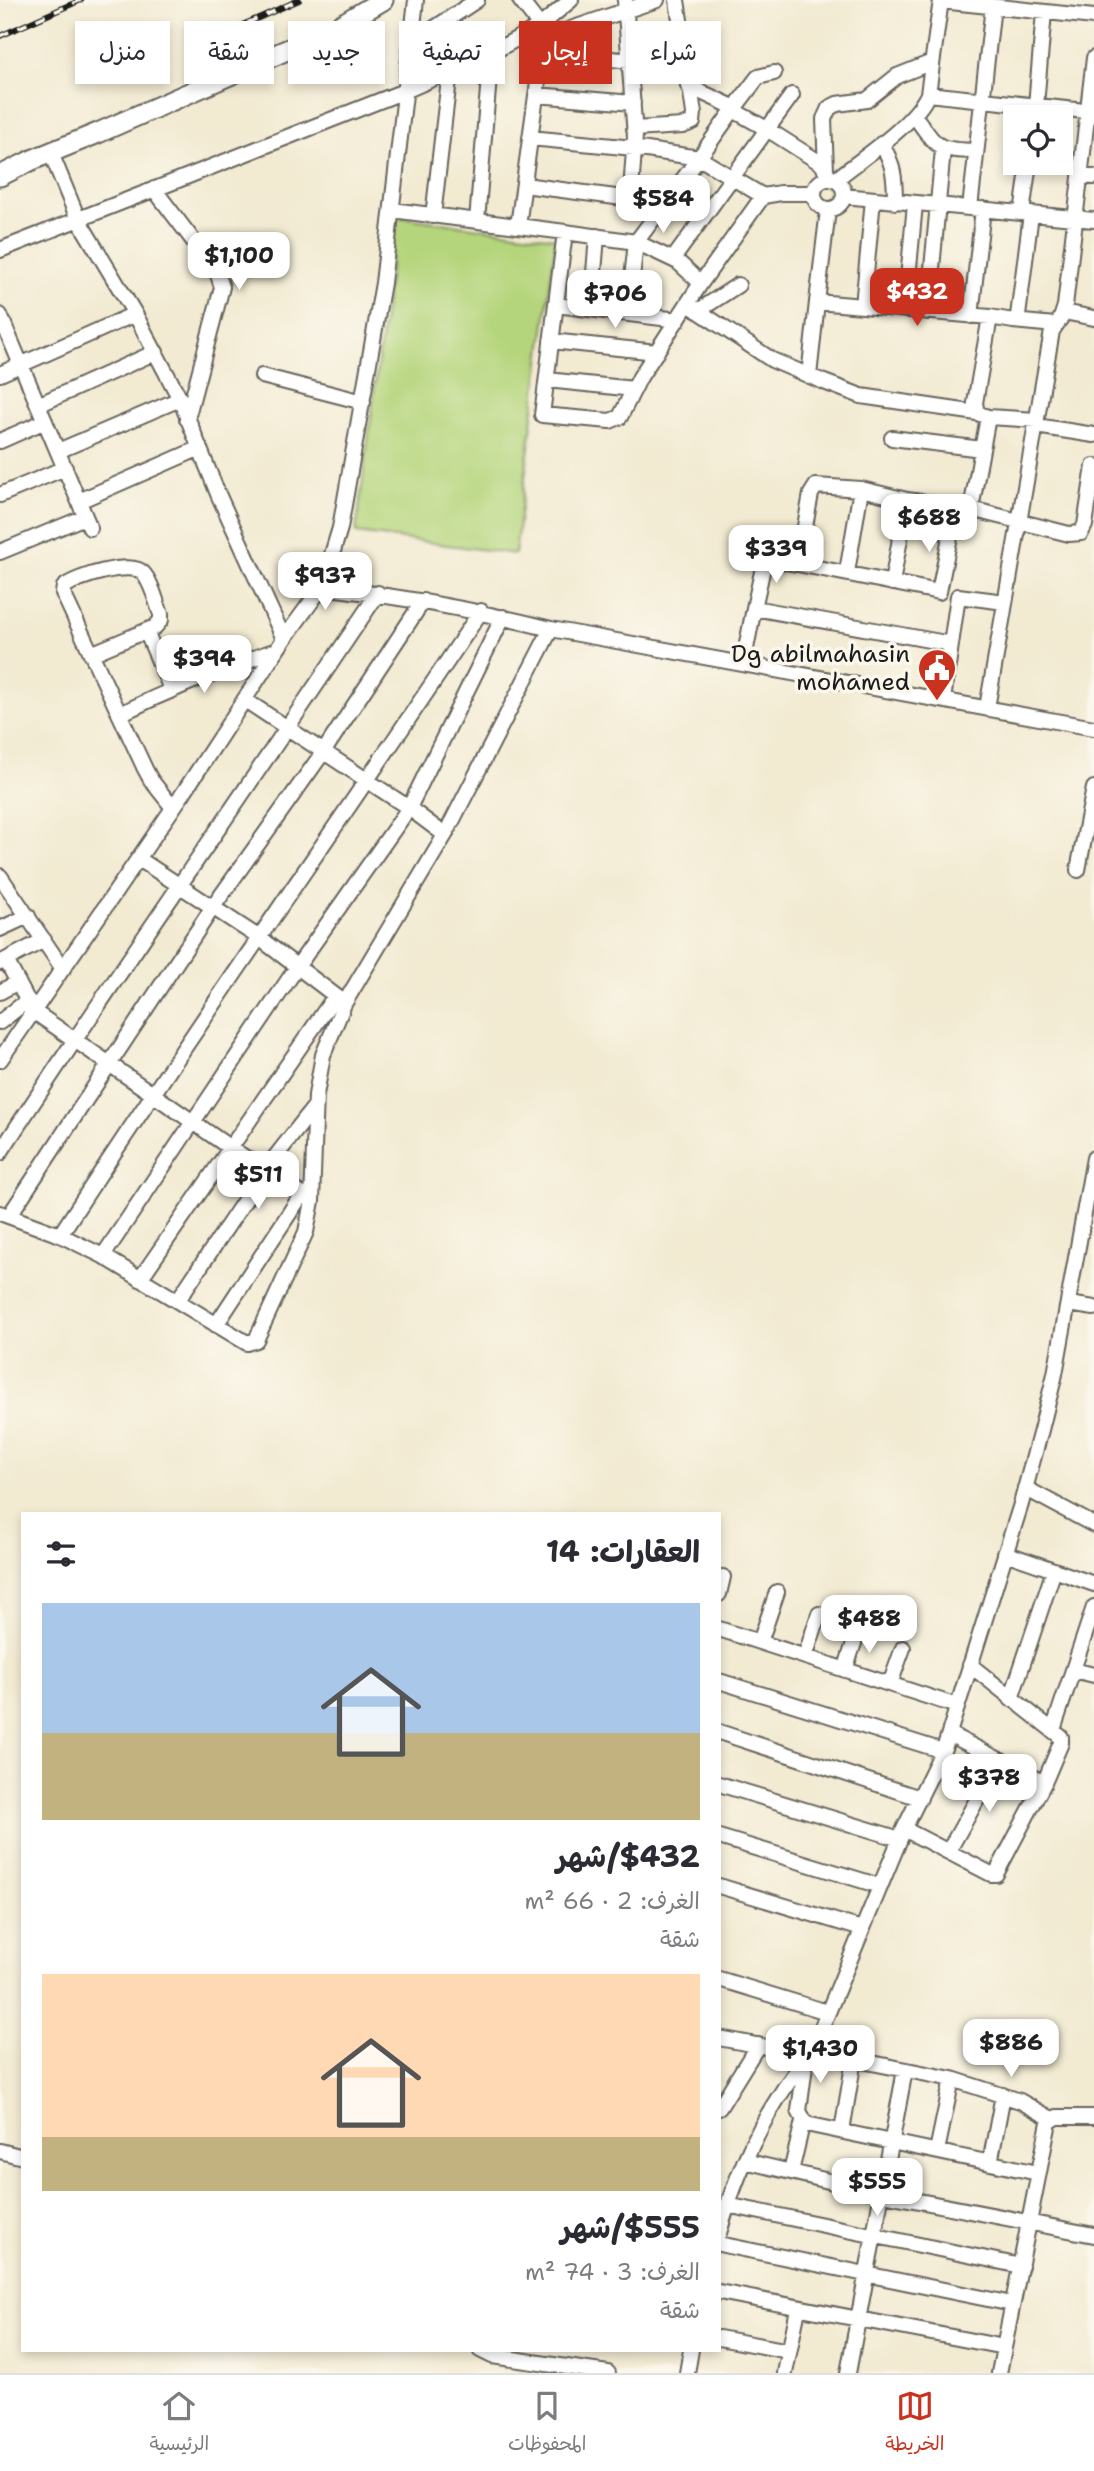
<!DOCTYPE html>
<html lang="ar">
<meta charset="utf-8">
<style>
body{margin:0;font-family:"Shantell Sans","Playpen Sans Arabic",sans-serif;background:#f7f7f7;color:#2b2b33;direction:rtl;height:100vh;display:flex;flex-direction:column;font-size:26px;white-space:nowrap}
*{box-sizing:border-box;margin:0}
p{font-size:23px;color:#7c7c81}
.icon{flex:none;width:38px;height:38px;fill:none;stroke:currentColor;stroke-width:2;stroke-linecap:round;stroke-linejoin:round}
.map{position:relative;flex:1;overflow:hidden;direction:ltr}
.details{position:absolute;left:21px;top:1512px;width:700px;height:840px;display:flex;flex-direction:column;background:#fff;border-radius:0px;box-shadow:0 4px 10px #0003;direction:rtl}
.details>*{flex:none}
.banner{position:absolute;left:21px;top:21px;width:700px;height:63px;direction:rtl;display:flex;gap:14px}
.fabs{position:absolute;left:1003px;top:105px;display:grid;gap:14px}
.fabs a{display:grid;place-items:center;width:70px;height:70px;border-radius:0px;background:#fff;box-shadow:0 4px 10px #0003;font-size:35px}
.price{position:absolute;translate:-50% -60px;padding:0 16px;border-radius:14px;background:#fff;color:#222;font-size:23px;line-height:46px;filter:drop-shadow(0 2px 4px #0008)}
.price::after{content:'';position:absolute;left:50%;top:42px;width:21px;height:16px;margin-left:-10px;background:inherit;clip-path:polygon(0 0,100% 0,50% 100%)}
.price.selected{background:#c8321e;color:#fff}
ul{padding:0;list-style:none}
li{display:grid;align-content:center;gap:14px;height:371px;padding:0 21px}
li span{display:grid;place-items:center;height:217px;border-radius:0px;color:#555}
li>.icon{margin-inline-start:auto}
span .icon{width:126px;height:126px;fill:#fffc;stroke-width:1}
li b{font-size:30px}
h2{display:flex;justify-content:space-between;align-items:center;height:84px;padding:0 21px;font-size:30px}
.pill{padding:0 24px;border-radius:0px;background:#fff;box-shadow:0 4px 10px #0003;font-size:24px;line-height:63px}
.pill.selected{background:#c8321e;color:#fff}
.menu{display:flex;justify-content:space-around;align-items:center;height:98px;border-top:2px solid #e1e1e2;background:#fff;font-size:19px;color:#7c7c81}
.menu a{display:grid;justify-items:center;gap:4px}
.menu .selected{color:#c8321e}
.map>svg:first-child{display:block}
.pitch{fill:#b5d57c;stroke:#68784c;stroke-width:2}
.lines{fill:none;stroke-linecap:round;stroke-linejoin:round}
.minor-casing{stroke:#67645b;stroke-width:18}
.major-casing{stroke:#67645b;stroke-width:23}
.minor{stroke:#fff;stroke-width:14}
.major{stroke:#fff;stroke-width:19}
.rail-casing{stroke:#1c1c1c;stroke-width:6}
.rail{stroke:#fbf7ec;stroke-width:3.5;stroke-dasharray:10;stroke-linecap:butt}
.labels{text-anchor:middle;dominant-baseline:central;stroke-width:7;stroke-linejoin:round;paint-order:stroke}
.poi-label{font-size:24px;fill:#1c1c1c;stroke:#fbf7ec;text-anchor:end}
</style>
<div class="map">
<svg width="1094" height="2373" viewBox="0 0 1094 2373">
<rect width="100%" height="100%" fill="#fbf7ec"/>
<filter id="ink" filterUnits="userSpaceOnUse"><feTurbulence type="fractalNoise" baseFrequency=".0143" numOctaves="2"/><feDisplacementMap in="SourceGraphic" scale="14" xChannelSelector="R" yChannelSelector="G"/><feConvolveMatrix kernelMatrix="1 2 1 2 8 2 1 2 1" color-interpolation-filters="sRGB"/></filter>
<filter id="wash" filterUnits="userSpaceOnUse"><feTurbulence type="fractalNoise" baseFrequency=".00686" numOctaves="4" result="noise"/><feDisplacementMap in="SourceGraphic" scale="28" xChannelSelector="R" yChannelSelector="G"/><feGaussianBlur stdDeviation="1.57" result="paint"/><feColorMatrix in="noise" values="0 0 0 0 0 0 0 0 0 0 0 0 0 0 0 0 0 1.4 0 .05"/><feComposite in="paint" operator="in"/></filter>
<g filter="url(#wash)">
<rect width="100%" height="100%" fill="#f2ead1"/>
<path class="pitch" d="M397 217 556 238 515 554 356 533Z"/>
</g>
<g filter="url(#ink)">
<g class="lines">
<defs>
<path id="minor" d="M520 0 540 26 571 0
M941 1 1094 17
M412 43 477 0
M542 52 631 61
M774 73 758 77 733 110 767 129 822 164 830 179
M688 86 729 105 733 110 699 158 763 196 781 193H813
M928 94 1094 112
M536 95 633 103
M914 115C938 148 935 150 976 151
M1035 117 1044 12
M634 129 683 126 693 122 694 113 677 0
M530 138 634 148 699 158 636 242 628 314
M881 144C894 162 895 180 895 202
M51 153 78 219 135 314 180 399 218 494 284 639 322 587 340 528 383 283 416 0
M826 170 824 119 829 108 837 104 867 100 897 76 932 62
M1080 176 1094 177
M814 194a15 15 0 1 1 30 0a15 15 0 1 1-30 0Z
M835 180C862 158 914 125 928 94L941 0
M524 185 623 198 631 191 635 136 625 0
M154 189 217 272 222 287 187 419
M844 196 1094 220
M970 208 993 6
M392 210 518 226
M828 210 817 302 990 317 975 403 977 413 988 417 1037 420
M1022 213 1029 163
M433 216 450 71
M477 221 491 53
M565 232 636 242 678 262 701 283 640 377 620 417 610 421 542 415 565 232 518 226 544 38 657 0
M0 250 407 90 491 53 540 26 544 38
M673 259 792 95
M701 283 763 196
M688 304 772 360 824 382 861 396 977 413
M556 305 678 320
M863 306 873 199
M591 309 597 236
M905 310 915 204
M698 311 738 285
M928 312 943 149
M1064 312 1094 318
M0 315 90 528
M971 316 983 209
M990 317 1013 321 1018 316 1031 214
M1013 321 1055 325
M551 341 657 352
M0 374 135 314
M262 376 363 402
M809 376 817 302
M547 380 634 389
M38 405 156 352
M988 417 971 509 1069 534 1081 533 1085 525 1094 466
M1036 426 1094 435
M892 438 982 449
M0 441 45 421
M58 451 180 399
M861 489 907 500 956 507
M0 495 65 468
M79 501 200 448
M0 552 85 517
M847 572 861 489 816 486 811 494 798 564 939 592 956 507 971 509
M892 583 907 500
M322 587C399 596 475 610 551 629L1094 728
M754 608 764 563 772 560 798 564
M146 631 171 689
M91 654 155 627 161 620V614C156 602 152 583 143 573 132 560 75 577 64 587L63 593 145 769 151 780 173 808
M743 664 754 608 951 644
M245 700 409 808 445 835
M943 700 958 596 1005 602
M987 708 1052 331 1061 318 1065 306 1094 58
M120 714C171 689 223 668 277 650
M139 859 258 937 341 1000
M1078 870 1094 788
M0 876 63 969
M0 929 28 916
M6 960 33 1011 229 1147 312 1201
M0 963 44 940
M0 992 18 982
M0 1022 28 1000
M0 1060 182 795 284 639
M0 1153C123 964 253 781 378 593
M0 1213 60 1235C196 1025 342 820 481 611
M9 1216 213 907 324 751 423 601
M60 1235 103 1256 247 1343 256 1340 306 1232 312 1201 316 1095 323 1055 344 1004 445 835 551 629
M103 1256 297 967 409 808 503 617
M140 1279 335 996
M178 1300 265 1170 315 1106
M1069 1304 1094 1308
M216 1325 302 1194
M1025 1488 1094 1525
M1005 1553 1094 1584
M719 1594 723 1577
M719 1629 957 1706
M760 1642 777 1592
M805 1657 819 1614
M845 1670 859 1628
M1073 1670 1094 1675
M719 1681 943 1751
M890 1684 903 1648
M1011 1699 1054 1570
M1053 1730 1094 1607
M719 1732 920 1798
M949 1734 1044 1783
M719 1784 900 1839
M904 1829 991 1874H996L1044 1783 1061 1743V1737L970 1665
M719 1837 880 1886
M948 1852 999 1760
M719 1886 862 1929
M719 1979 827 2012
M719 2038 809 2055
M812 2051 952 2079 937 2151
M806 2058 799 2111 806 2124 1038 2173
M952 2079 1020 2101 1052 2119
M719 2108 758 2045
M842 2131 854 2059
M0 2151 23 2157
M745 2161 883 2194 1094 2235
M990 2163 1003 2095
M791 2172 803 2121
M727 2205 1021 2266
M719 2233C738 2166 768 2104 812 2051L904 1829 945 1746 1021 1504 1041 1430 1055 1374 1094 1158
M719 2244 1012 2304
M719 2292 1004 2347
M719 2338 789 2351
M480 2350 492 2356 608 2373
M687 2373 691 2350
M785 2373 798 2309
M848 2373 905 2070
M999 2373 1049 2122 1057 2117H1094"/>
<path id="major" d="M0 176 32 160 98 133 332 30 383 0"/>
</defs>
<use href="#minor" class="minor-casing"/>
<use href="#major" class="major-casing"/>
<use href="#minor" class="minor"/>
<use href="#major" class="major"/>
<defs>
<path id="rail" d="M229 31 299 0
M0 36 81 0"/>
</defs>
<use href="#rail" class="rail-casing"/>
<use href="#rail" class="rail"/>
</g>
</g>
<defs>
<symbol id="civic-pin" viewBox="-11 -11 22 30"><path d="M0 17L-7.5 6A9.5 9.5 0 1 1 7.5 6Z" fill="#c8321e" stroke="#fbf7ec"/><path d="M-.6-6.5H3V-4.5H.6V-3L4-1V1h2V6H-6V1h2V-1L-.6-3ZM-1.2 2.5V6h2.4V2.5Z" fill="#fff"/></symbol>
</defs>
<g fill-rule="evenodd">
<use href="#civic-pin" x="915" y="646" width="44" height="60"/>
</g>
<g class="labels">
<g class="poi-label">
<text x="910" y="654">Dg abilmahasin<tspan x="910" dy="28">mohamed</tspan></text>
</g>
</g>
</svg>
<div class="fabs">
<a><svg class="icon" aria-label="locate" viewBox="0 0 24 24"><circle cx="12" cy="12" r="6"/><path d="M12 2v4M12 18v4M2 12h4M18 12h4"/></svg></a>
</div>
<b class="price" style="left:663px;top:235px">$584</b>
<b class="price" style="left:239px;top:292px">$1,100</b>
<b class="price selected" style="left:917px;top:328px">$432</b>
<b class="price" style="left:615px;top:330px">$706</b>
<b class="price" style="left:929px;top:554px">$688</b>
<b class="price" style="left:776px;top:585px">$339</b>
<b class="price" style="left:325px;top:612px">$937</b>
<b class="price" style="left:204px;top:695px">$394</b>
<b class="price" style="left:258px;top:1211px">$511</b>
<b class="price" style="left:869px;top:1655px">$488</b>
<b class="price" style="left:989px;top:1814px">$378</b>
<b class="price" style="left:1011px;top:2079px">$886</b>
<b class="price" style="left:820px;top:2085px">$1,430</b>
<b class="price" style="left:877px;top:2218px">$555</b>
<div class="banner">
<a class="pill">شراء</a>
<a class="pill selected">إيجار</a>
<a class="pill">تصفية</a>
<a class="pill">جديد</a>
<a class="pill">شقة</a>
<a class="pill">منزل</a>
</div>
<section class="details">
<h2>العقارات: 14<svg class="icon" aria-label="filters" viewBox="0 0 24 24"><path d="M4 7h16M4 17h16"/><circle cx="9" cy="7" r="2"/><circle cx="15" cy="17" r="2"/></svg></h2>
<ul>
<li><span style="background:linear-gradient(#a9c7e8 60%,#c2b280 0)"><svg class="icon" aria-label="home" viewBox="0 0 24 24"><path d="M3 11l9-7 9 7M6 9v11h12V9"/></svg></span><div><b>$432/شهر</b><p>الغرف: 2 · 66 m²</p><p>شقة</p></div></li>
<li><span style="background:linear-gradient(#ffd9b3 75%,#c2b280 0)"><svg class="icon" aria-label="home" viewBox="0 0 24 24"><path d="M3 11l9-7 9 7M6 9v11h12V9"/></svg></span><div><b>$555/شهر</b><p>الغرف: 3 · 74 m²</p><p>شقة</p></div></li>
</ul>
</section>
</div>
<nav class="menu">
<a class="selected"><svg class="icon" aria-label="map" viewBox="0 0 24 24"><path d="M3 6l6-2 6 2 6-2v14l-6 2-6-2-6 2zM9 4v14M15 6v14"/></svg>الخريطة</a>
<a><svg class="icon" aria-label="saved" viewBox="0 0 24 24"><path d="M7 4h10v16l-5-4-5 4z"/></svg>المحفوظات</a>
<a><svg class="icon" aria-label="home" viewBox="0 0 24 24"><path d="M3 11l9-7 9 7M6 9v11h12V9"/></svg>الرئيسية</a>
</nav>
